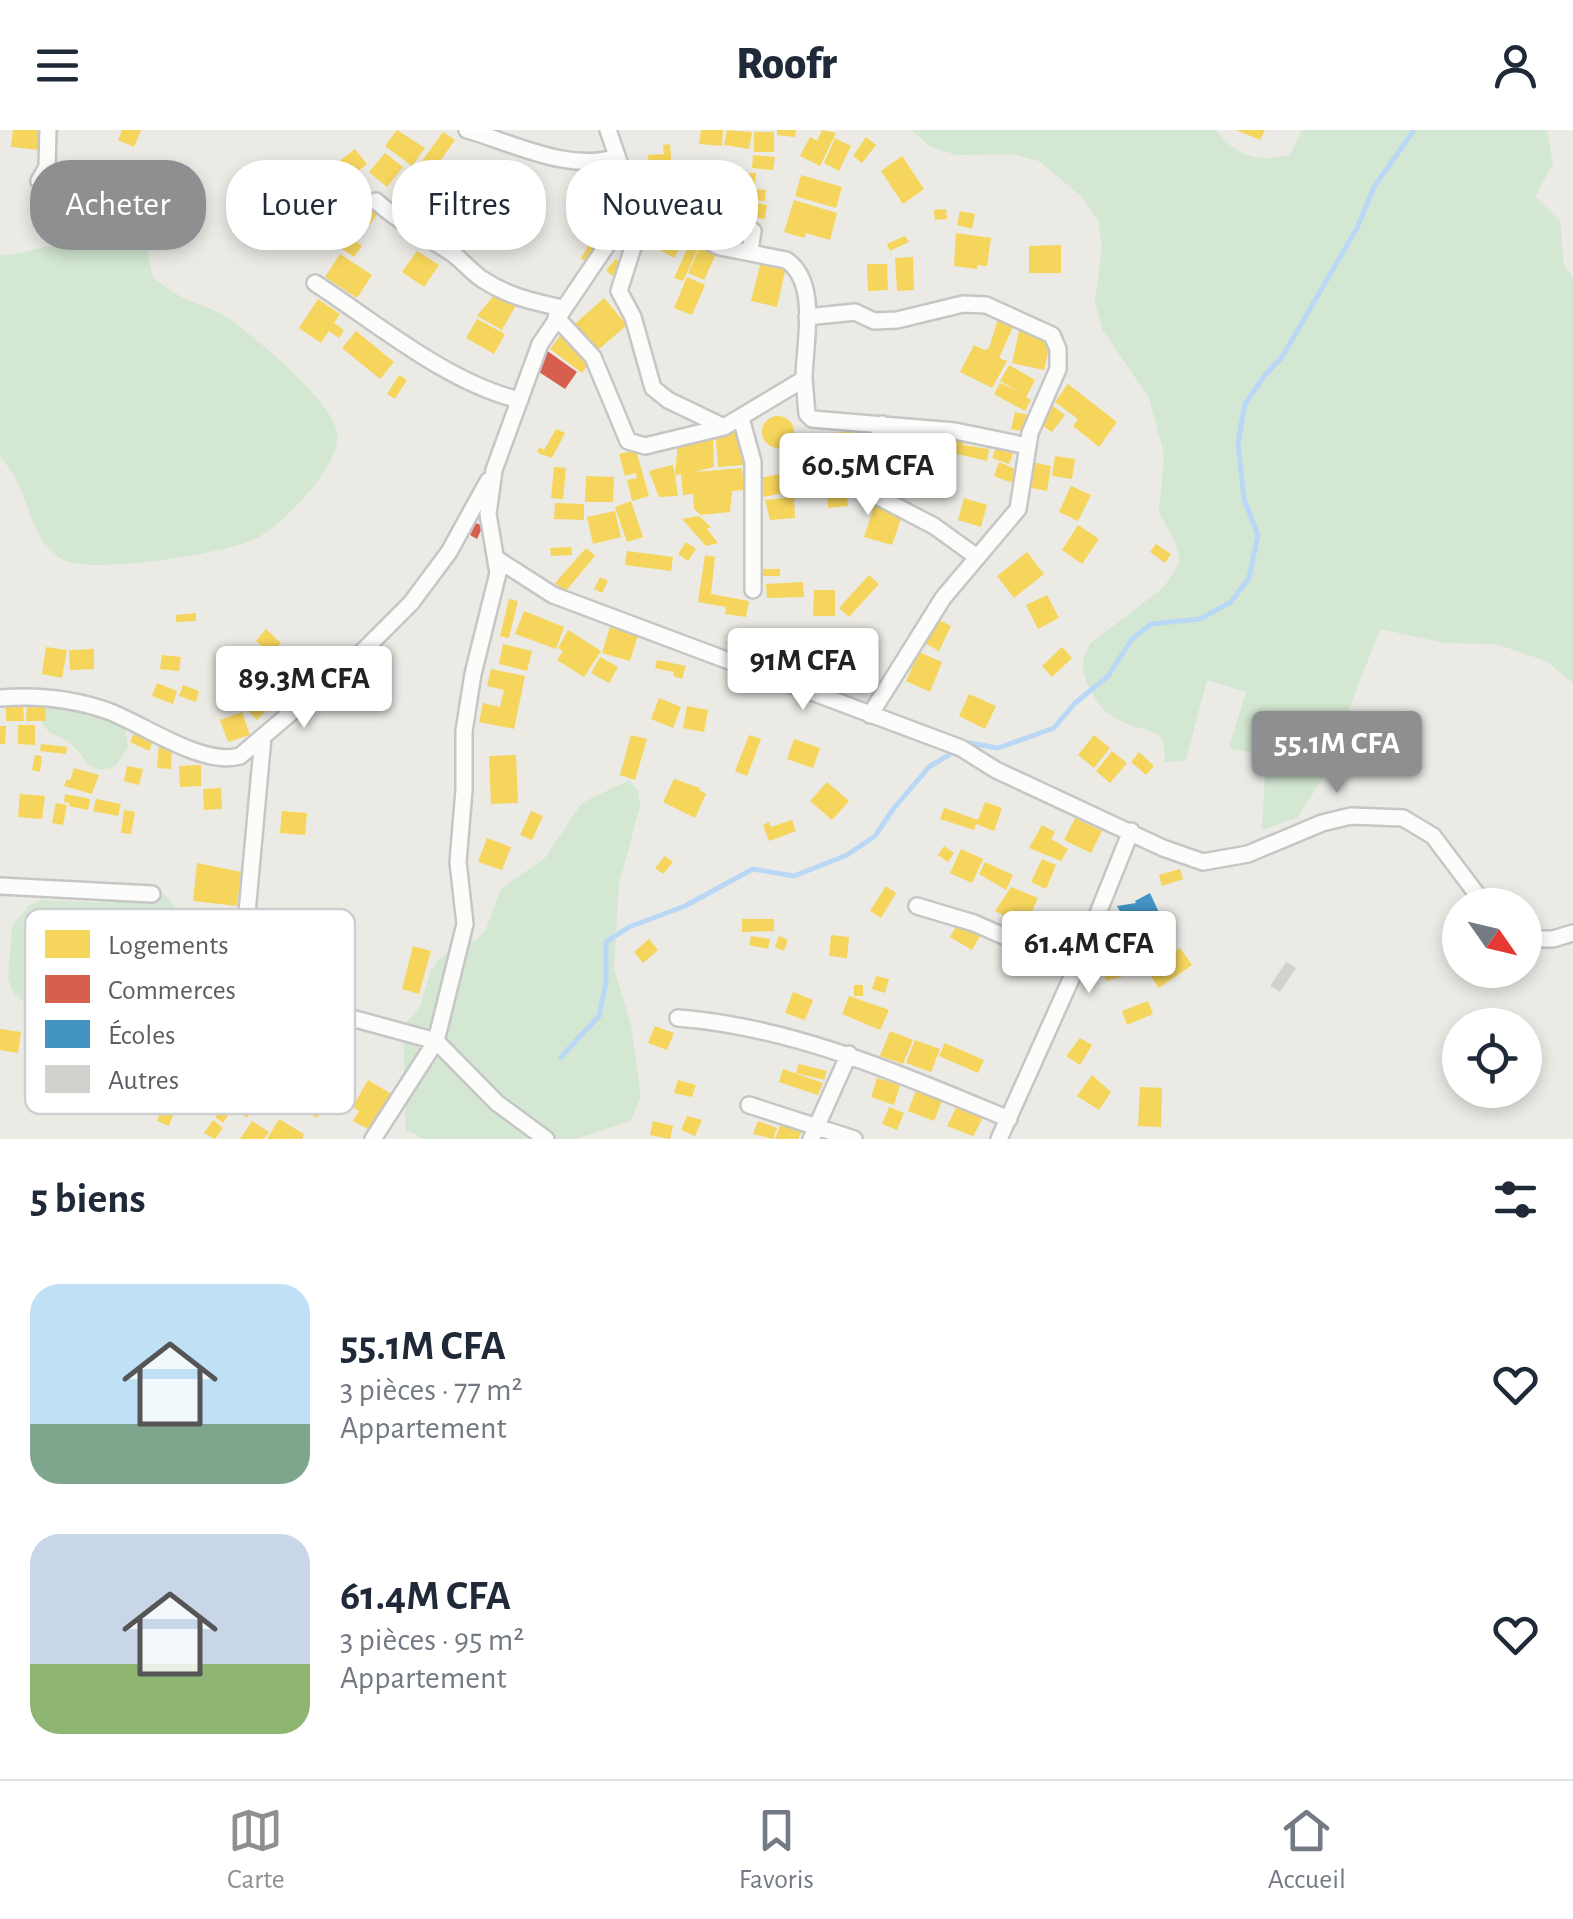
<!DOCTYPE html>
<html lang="fr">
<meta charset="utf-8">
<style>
body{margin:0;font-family:"Alegreya Sans",sans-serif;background:#f6f6f7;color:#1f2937;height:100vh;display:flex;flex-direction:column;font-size:38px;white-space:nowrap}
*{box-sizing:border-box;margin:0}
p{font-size:32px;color:#747a83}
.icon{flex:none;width:55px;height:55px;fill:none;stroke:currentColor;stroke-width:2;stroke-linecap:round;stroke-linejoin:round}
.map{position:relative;height:1009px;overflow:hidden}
.sheet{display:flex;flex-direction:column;background:#fff;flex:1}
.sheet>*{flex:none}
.banner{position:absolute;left:30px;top:30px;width:1000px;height:90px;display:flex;gap:20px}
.needle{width:65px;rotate:124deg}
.buttons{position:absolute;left:1442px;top:758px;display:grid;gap:20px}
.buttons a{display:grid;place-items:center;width:100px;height:100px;border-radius:50%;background:#fff;box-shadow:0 5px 15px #0003;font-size:50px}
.price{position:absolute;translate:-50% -85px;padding:0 22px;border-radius:10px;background:#fff;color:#222;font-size:32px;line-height:65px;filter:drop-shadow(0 2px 5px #0008)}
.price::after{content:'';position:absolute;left:50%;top:60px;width:30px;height:22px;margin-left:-15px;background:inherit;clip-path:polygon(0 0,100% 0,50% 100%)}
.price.on{background:#8d8f90;color:#fff}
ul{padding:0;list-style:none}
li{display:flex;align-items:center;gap:30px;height:250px;padding:0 30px}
li span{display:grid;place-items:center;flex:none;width:280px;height:200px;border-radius:30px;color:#555}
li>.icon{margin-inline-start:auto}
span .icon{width:120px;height:120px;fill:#fffc;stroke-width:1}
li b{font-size:42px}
h2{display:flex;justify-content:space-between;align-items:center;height:120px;padding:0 30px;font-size:42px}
.pill{padding:0 35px;border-radius:40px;background:#fff;box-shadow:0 5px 15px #0003;font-size:35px;line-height:90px}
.pill.on{background:#8d8f90;color:#fff}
header{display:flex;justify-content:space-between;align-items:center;height:130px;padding:0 30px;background:#fff;font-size:45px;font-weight:800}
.menu{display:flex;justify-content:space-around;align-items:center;height:140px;border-top:2px solid #e0e1e3;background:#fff;font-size:28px;color:#747a83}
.menu a{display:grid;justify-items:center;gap:5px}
.menu .on{color:#8d8f90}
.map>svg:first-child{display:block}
.green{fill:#d3e7d2}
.homes{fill:#f6d55c}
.shops{fill:#d6604d}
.schools{fill:#4393c3}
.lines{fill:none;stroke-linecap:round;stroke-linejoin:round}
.stream{stroke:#b9d8f5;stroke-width:5}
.building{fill:#d1d1ce}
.minor-casing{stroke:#c6c6c6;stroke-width:20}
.minor{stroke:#fcfcfb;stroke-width:15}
.key{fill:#fff;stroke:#cecfd0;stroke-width:2.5}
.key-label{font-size:28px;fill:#5b5e63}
</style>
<header><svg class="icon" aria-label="menu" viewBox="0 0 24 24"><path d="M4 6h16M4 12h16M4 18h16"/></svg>Roofr<svg class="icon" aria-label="person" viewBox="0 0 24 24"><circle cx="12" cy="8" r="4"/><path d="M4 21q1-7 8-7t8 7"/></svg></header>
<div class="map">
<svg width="1573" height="1009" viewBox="0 0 1573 1009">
<rect width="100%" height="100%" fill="#ebeae5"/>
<path class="green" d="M911 0H1216C1238 28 1257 32 1290 25L1302 0H1547L1553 34 1535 66 1560 91 1564 136 1573 147V553L1546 531 1496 514 1445 513 1380 499 1321 651 1297 688 1262 700 1266 626 1229 618 1246 562 1207 550 1186 630 1165 632 1163 610C1151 598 1144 600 1128 594 1105 586 1095 572 1086 550 1080 536 1083 526 1091 513L1164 457 1180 432 1175 412 1159 382 1164 324 1149 268 1102 199 1095 172 1102 117 1098 90 1081 66 1039 31 1012 24 957 25 931 17Z
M128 95 144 104 153 148C163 154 173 163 185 169 199 175 213 178 226 187 255 207 330 268 337 302 343 333 284 394 257 408 229 423 88 446 62 429 32 409 31 379 17 351 13 343 6 334 0 326V126C44 121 84 102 128 95Z
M39 568 124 592 128 618 115 637C87 644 91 634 75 618 57 599 50 614 35 579Z
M629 650 638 661 640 676 619 754 614 839 631 895 641 967 630 991 576 1009H424L406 1000 403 897 420 877 431 840 439 829 461 814 477 810 486 799 501 759 545 728 582 673Z
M151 761 165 765 220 828 229 883 225 881V889L199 900 176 936 154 954 130 967 103 965 86 944 68 907 13 863 8 849 12 796 30 775 42 770 112 773Z"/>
<path class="homes" d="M13 0H42L40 20 11 17Z
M122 0H141L134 17 118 10Z
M397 0 425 18 412 36 385 16Z
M701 0H723L722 16 699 14Z
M727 0 752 2 749 19 724 15Z
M777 0H796L795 7 777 5Z
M822 0 836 3 820 36 800 26 810 7 817 11Z
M1236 0H1265L1260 10Z
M443 2 455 10 428 48 416 39Z
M754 2H774V22H754Z
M866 7 876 15 862 33 853 26Z
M835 8 851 16 839 41 824 33Z
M670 14 672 39 649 41 648 25 664 24 663 15Z
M355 19 367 34 349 48 337 33Z
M385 23 403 37 387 57 369 42Z
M753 25 775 27 773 40 752 38Z
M902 26 924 59 903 74 881 41Z
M494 42 512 54 493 82 472 67 487 44 491 47Z
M749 43H756L754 61H747Z
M801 45 842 57 836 78 795 66Z
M670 47V55L646 56 645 49Z
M662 56 675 59 669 81 657 78Z
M447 58 490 83 470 110 462 105 457 112 445 103 449 97 429 84Z
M516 58 538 77 528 93 504 76Z
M612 59 622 61 619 73 610 71Z
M756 59 766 60 765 71 755 70Z
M794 70 837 83 830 110 806 103 804 108 784 102Z
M359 71 377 84 362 106 343 93Z
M744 71 767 75 765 89 742 85Z
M602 75 614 80 608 94 596 89Z
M501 78 510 84 501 98 492 91Z
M946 79 947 89 935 90 934 80Z
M960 81 975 84 972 99 957 95Z
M269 83 284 94 273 111 257 100Z
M667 96 686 106 674 128 655 117Z
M340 101 362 116 354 127 332 112Z
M956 103 991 108 987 136 977 135V139L954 136Z
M693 106 702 110 683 151 674 148Z
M905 106 909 112 890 121 887 114Z
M591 112 598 117 587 133 581 128Z
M701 115 717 122 704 150 688 143Z
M1061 115V143H1029V116Z
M417 121 439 135 424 157 402 142Z
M340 124 372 145 357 168 325 147Z
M913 127 914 160 897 161 895 128Z
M616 129 622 135 612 146 606 140Z
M761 131 786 137 777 177 751 171Z
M867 134H887L888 160 868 161Z
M687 147 705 155 692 185 674 178Z
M495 164 516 175 502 200 477 186Z
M604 168 627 195 598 220 575 194Z
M318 169 340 184 334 193 344 200 339 208 329 201 321 213 299 198Z
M1001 180 1018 186 999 228 1007 231 992 258 960 242 974 215 985 220 989 218Z
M477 189 505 204 494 224 466 208Z
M1020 197 1052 205 1044 240 1012 233Z
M356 201 394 232 380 249 342 218Z
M563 202 595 225 582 243 550 219Z
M1009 235 1035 250 1026 267 1031 270 1025 281 994 264 1000 253 1018 261 1000 251Z
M399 245 407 250 395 269 387 264Z
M1068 254 1117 292 1099 317 1073 296 1078 289 1055 272Z
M1049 273 1065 285 1052 302 1040 294Z
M1015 282 1029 285 1025 302 1011 299Z
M762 302a16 16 0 1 1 32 0a16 16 0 1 1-32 0Z
M739 297 743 335 718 337 715 299Z
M951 297 967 300 963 315 989 319 987 331 945 321Z
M556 299 565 303 552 328 540 324 537 321 540 317 544 320Z
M851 302 852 328 829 329V303Z
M713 309 714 337 694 342 742 338 744 360 732 361 730 382 701 385 694 379 693 364 683 365 681 344 675 345 678 366 659 367 649 341 673 335 675 345 678 312Z
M999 310 1016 316 1009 334 992 328Z
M636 320 649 366 632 371 627 350 637 348 636 343 625 346 619 324Z
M918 320 931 322 925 357 912 355Z
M818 321 817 361 806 362V323Z
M1055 326 1075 329 1072 349 1052 346Z
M999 332 1020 341 1015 354 994 346Z
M1031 332 1051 336 1047 361 1027 357Z
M554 337 566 338 563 369 551 368Z
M796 341 800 360 763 367 759 348Z
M935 343 952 348 947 365 930 360Z
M586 346 614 347 613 372H585Z
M873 347 894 352 892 361 871 356Z
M1071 356 1091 365 1078 391 1059 382Z
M847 363 848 376 828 378 827 364Z
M794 367 795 388 770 390 765 370Z
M964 368 987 375 981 397 958 390Z
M631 371 643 407 627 412 615 377Z
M876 371 904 380 892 415 864 407Z
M555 373 584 374V390L554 389Z
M615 381 621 407 593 414 587 387Z
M699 386 711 397 707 399 718 413 706 416 682 389Z
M1078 395 1099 409 1082 434 1062 420Z
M686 412 696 419 688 431 678 424Z
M1156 414 1171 424 1165 433 1150 422Z
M571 417 572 425 551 426 550 418Z
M586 418 595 426 565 462 555 453Z
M627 421 673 427 671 441 625 435Z
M1027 422 1044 444 1014 468 997 446Z
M705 425 715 427 711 464 749 471 746 487 725 484 726 477 698 472Z
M761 439H780V446H761Z
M869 445 879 454 849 487 839 478Z
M600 447 608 451 602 463 594 459Z
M803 452 804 467 767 468 766 454Z
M814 460H835V486H813Z
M1047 465 1059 488 1038 499 1026 475Z
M509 469 518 471 509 508 500 506Z
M524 481 564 497 556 519 515 504Z
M196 483V491L176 492V485Z
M931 486 951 496 939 521 919 510Z
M611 493 639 502 630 531 602 523Z
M266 499 281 513 271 524 256 511Z
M568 500 601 521 584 547 557 530 563 521 558 518Z
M809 502 829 504 828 515 808 513Z
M503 514 532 521 527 541 499 534Z
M46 517 67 520 62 548 42 544Z
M1062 517 1072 528 1052 547 1042 536Z
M94 519V539L70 540 69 520Z
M919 522 942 532 930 562 906 551Z
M162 525 181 527 179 541 160 539Z
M600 527 618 537 609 553 591 543Z
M657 530 686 536 682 549 673 546 674 542 655 538Z
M491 539 525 546 514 599 479 592 483 573 500 577 504 560 487 556Z
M241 550 269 577 257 590 229 562Z
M157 553 177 561 173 574 152 566Z
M183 555 199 561 196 572 179 566Z
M969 564 996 576 985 599 959 586Z
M659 568 681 577 673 598 651 589Z
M23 573 24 591H6V574Z
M27 573 46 574 45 591H26Z
M687 576 708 580 704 602 683 598Z
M242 582 250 605 228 612 220 590Z
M18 595H35V615L18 614Z
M0 596H6L5 614H0Z
M134 603 153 611 149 621 130 612Z
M631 605 647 609 635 650 620 645Z
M749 605 761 609 747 646 735 641Z
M1094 605 1110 618 1094 638 1078 625Z
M794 609 820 618 813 638 787 629Z
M41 614 67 617 66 624 40 621Z
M159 614 172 615 171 639 157 638Z
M1112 621 1127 633 1110 653 1096 641Z
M1139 622 1154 636 1146 645 1131 632Z
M35 625 42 626 40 642 32 640Z
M516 625 518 673 491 674 489 626Z
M201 635V656L180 657 179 636Z
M127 636 143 639 139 655 124 651Z
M74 638 99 645 92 664 64 656 67 649 70 651Z
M674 649 700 658 699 660 706 664 695 688 663 672Z
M827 652 849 671 832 690 810 671Z
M221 658 222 679 204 680 203 659Z
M20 664 45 666 42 689 18 687Z
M65 664 90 669 88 680 69 676 70 673 64 672Z
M96 669 121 674 118 686 93 681Z
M985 672 1002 678 994 701 976 694 974 700 940 689 944 678 978 690Z
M56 673 67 675 63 695 52 693Z
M124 680 135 682 131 704 121 703Z
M282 681 307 683 305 705 280 703Z
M531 681 543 686 532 710 520 705Z
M1075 688 1102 701 1091 723 1064 710Z
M792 690 796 701 769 711 763 695 769 692 771 697Z
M1042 695 1055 702 1051 709 1068 719 1061 731 1029 718Z
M487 708 511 717 502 740 478 732Z
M944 716 954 723 948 732 938 725Z
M961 719 983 729 972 753 950 743Z
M665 726 673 732 663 744 655 738Z
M1042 729 1056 735 1046 759 1031 752Z
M985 732 1013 745 1006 760 979 744Z
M197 733 241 742 237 776 193 771Z
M1180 739 1183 749 1162 756 1159 745Z
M886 756 896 763 881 788 870 781Z
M1011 757 1038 768 1026 795 995 781Z
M966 780 988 792 972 820 950 807Z
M742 789H774V801L742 802Z
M831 805 849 807 847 828 829 826Z
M751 806 770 809 768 819 749 815Z
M779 806 788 810 784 821 775 817Z
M649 809 658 820 643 833 634 822Z
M413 816 431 821 419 864 402 859Z
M1180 818 1192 835 1159 858 1147 841Z
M1135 829 1138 842 1106 851 1102 839Z
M876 846 889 849 885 863 872 859Z
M854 855H863V866H854Z
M793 862 813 870 805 890 785 883Z
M849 866 889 880 880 900 842 884Z
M1148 871 1153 884 1127 895 1122 881Z
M655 896 674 903 667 920 648 913Z
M0 899 21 902 18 923 0 920Z
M890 901 913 910 903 934 880 926Z
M1080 908 1092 915 1080 935 1066 926Z
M915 910 940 919 931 942 906 933Z
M945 913 984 930 978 943 939 926Z
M306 934 314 940 302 954 307 958 319 940 340 953 317 988 288 969 300 951 295 947Z
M799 934 827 941 824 950 796 943Z
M783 939 823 953 818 965 779 952Z
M1092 945 1111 962 1099 980 1077 966Z
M877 948 900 955 894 975 871 967Z
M368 950 395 966 373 1002 353 991 359 981 349 975 352 970 356 971Z
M678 950 696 955 692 967 674 963Z
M1140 957 1162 958 1161 997 1138 996Z
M917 958 943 968 934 991 908 981Z
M240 959 258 972 247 988 233 978 223 993 215 987 234 961 237 964Z
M957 976 984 986 973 1006 947 996Z
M889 977 904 983 897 1000 882 994Z
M161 981 173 985 169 996 157 991Z
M687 986 702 990 695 1006 681 1000Z
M279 989 304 1004 302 1009H267Z
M213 990 223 998 215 1009 204 1003Z
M252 991 269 1002 264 1009H240Z
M653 991 673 996 670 1009 650 1005Z
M758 991 777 998 773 1009 753 1004Z
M782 991 803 999 798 1009H775Z"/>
<path class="shops" d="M605 43V51L586 52V44Z
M546 220 577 242 565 259 533 238Z
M476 393 483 396 477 409 470 405Z"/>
<path class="schools" d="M1150 763 1162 789 1132 803 1117 776 1136 773 1135 771Z"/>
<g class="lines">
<path class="stream" d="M561 927 599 886 606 853V812L629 797 685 776 753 739 794 746 847 725 875 706 894 678 929 637 969 613 998 618 1054 598 1074 574 1108 546 1132 509 1151 494 1200 489 1231 472 1249 448 1258 405 1244 369 1238 313 1245 274 1265 245 1282 227 1357 98 1374 57 1414 0"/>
</g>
<path class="building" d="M1286 832 1296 838 1280 862 1270 856Z"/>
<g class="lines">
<defs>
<path id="minor" d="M467 0C513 13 570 43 617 27
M39 51 47 37 48 0
M376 71C399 92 426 106 453 124 463 131 471 142 482 149 507 166 534 172 562 178
M634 75 720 117 786 130C820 152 804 214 804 249L724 297 668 270 653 258 633 187 619 161 635 111Z
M750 121 753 101
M315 153C375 192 449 254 520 270
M556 187 593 227 628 311 645 316 724 297
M807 187 855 182 874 191 897 190 963 174 986 175 1052 205 1058 219V239L1030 303 1018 379 943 468 870 585
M804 249 807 284 812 289 955 301 1028 316
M741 288 753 332V460
M882 294 867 348 871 363 934 396 977 427
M497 429 553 465 961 618 996 640 1163 718 1203 732 1248 724 1322 693 1351 686 1403 688 1433 706 1485 775
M0 568C36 565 74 569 108 581 143 594 203 637 240 626L360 524 411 473 449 422 488 351
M0 756 152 764
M917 776 974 793 1076 838
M1525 809H1553L1573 803
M244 816 263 607
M300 874 436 911 497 973 546 1009
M678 888C794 897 902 945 1009 989
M749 975 854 1009
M373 1009 436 911 465 794 458 732 464 660V601L473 544 498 443 488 384 494 340 540 214 634 75 608 0
M811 1009 849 924
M999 1009 1076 838 1131 701"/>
</defs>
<use href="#minor" class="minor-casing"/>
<use href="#minor" class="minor"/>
</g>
<rect x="25" y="779" width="330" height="205" rx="15" class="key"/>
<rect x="45" y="800" width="45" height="28" fill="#f6d55c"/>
<rect x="45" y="845" width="45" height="28" fill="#d6604d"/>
<rect x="45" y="890" width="45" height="28" fill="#4393c3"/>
<rect x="45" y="935" width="45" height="28" fill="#d1d1ce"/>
<g class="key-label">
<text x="108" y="824">Logements</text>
<text x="108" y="869">Commerces</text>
<text x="108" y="914">Écoles</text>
<text x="108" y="959">Autres</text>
</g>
</svg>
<div class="buttons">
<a><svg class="needle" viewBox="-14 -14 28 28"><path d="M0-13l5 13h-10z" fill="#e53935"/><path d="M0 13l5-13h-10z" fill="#747a83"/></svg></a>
<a><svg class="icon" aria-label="locate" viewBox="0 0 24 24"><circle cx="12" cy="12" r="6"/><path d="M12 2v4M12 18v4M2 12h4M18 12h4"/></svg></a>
</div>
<b class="price" style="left:868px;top:388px">60.5M CFA</b>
<b class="price" style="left:803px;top:583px">91M CFA</b>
<b class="price" style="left:304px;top:601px">89.3M CFA</b>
<b class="price on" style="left:1337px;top:666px">55.1M CFA</b>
<b class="price" style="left:1089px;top:866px">61.4M CFA</b>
<div class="banner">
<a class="pill on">Acheter</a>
<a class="pill">Louer</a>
<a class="pill">Filtres</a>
<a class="pill">Nouveau</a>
</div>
</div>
<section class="sheet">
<h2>5 biens<svg class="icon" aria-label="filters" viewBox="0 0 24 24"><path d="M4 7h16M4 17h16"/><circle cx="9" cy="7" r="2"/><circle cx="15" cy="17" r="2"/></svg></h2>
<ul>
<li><span style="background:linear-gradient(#bfe0f5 70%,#7fa58c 0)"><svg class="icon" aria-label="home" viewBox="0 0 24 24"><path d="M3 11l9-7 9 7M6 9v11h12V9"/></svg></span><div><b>55.1M CFA</b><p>3 pièces · 77 m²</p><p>Appartement</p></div><svg class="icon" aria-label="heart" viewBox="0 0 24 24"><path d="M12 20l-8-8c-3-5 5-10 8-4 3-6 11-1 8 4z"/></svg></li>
<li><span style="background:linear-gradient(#c9d6e8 65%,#8fb573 0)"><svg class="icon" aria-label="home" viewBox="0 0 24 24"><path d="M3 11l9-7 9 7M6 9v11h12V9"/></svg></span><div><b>61.4M CFA</b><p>3 pièces · 95 m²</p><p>Appartement</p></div><svg class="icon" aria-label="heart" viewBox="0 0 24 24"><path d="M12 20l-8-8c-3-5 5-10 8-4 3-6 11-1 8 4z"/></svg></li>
</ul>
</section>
<nav class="menu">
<a class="on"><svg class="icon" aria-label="map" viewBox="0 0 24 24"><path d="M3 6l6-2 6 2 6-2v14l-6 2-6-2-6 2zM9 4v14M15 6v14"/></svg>Carte</a>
<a><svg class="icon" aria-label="saved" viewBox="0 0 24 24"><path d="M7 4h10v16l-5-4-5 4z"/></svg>Favoris</a>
<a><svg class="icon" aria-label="home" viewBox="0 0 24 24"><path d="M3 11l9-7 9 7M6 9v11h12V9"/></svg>Accueil</a>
</nav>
